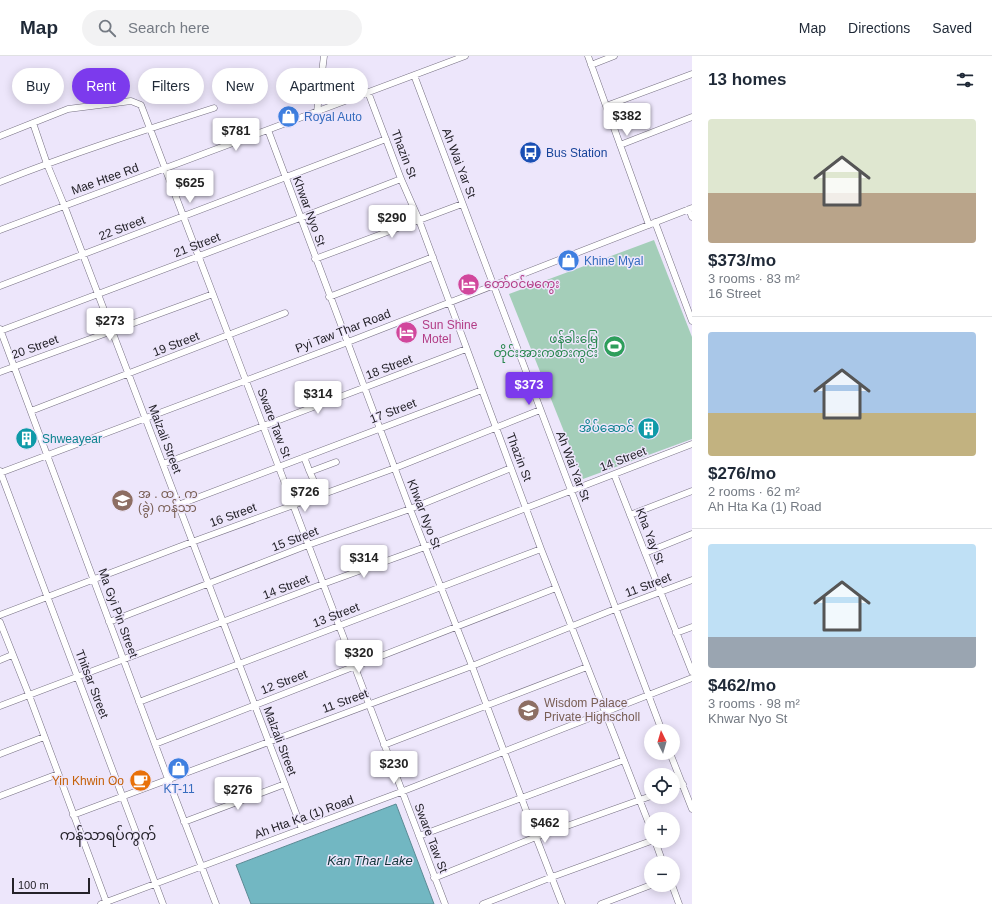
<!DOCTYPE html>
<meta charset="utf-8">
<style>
body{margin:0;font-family:Arial,"Noto Sans Myanmar",sans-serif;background:#f2f2f3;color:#1f2937;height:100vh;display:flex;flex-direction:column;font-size:15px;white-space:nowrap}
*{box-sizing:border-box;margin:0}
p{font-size:13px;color:#747a83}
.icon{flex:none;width:22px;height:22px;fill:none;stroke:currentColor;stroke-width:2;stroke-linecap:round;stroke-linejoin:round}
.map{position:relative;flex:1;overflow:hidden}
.details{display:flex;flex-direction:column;background:#fff;width:300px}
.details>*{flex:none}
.hud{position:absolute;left:12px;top:12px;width:380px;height:36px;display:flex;gap:8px}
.needle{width:26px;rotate:355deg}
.controls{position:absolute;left:644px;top:668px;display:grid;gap:8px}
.controls a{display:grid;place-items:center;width:36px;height:36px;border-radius:50%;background:#fff;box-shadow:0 2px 10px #0003;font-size:20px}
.scale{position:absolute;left:12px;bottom:10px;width:78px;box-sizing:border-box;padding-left:4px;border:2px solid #242229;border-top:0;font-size:11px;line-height:14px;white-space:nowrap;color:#242229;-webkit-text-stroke:3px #ede6fb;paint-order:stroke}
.price{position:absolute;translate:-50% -34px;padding:0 9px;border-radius:4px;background:#fff;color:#222;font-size:13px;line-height:26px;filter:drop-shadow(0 1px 2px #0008)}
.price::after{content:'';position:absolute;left:50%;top:24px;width:12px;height:9px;margin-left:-6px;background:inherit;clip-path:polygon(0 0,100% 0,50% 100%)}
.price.selected{background:#7c3aed;color:#fff}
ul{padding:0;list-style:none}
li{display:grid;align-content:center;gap:8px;height:212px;padding:0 16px}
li+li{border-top:1px solid #e0e1e3}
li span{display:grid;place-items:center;height:124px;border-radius:4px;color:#555}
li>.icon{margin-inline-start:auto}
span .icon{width:72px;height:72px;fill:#fffc;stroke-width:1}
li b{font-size:17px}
h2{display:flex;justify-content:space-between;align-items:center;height:48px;padding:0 16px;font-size:17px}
.chip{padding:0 14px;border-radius:18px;background:#fff;box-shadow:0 2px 10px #0003;font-size:14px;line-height:36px}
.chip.selected{background:#7c3aed;color:#fff}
header{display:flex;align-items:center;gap:24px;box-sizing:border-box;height:56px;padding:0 20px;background:#fff;border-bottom:1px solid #e0e1e3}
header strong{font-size:19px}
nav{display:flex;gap:22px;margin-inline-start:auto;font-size:14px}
.search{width:280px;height:36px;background:#f2f2f3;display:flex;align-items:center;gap:10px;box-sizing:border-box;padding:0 14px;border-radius:22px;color:#747a83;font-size:15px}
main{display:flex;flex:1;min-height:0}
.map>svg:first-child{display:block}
.green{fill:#a4ceb9}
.water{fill:#72b7c2;stroke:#5b8a94}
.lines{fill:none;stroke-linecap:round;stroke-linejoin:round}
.minor-casing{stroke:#767082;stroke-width:7}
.minor{stroke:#fff;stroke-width:6}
.labels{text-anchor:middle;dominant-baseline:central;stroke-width:3;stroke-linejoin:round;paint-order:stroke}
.shop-label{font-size:12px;fill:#366cbe;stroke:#ede6fb;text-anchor:start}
.transit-label{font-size:12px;fill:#164399;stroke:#ede6fb;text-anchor:start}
.street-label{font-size:12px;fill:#242229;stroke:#ede6fb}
.hotel-label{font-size:12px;fill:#b23c85;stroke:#ede6fb;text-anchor:start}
.leisure-label{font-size:12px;fill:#27864d;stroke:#ede6fb;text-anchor:end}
.culture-label{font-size:12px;fill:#0d838f;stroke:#ede6fb;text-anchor:end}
.education-label{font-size:12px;fill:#785e54;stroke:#ede6fb;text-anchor:start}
.food-label{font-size:12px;fill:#c56008;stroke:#ede6fb;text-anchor:end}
.water-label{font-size:13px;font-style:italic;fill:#113439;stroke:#ede6fb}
.quarter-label{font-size:14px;fill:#242229;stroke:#ede6fb}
</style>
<header>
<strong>Map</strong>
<div class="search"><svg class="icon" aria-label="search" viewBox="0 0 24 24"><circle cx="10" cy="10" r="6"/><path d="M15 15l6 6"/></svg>Search here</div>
<nav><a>Map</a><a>Directions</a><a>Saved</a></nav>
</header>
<main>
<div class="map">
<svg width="692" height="848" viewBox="0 0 692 848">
<rect width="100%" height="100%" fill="#ede6fb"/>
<path class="green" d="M654 184 692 281V383L583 423 509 238Z"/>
<path class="water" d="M396 748 434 848H251L236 809Z"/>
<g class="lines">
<defs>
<path id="minor" d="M588 0 649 169
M591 9 614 0
M414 19 662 675
M368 36 401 123 419 164 541 493 651 773
M606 50 692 18
M317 56 324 0
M33 67 47 108 64 149 302 773
M268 74 410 453 472 610 536 781 562 848
M0 80 68 53 131 45 141 49 445 848
M620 89 692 61
M0 126C70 98 142 75 214 52
M689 153 692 161
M655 166 692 265
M0 174 465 0
M315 203 462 148
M0 230 386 83
M329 241 433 201
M0 273 168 723 216 848
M0 275 300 162 401 123
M0 316 213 238
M31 355 285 257
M304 401 309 414 312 415 336 406
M163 408 466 293
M309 414 320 439
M0 415 163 848
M0 417 348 286 692 152
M614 418 692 616
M178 449 482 334
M630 459 692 435
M645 497 692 478
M0 559 192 486 395 412 540 354
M0 566 29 639 107 848
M109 566 308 489 410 453 511 412
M676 577 692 571
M0 604 12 599
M139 646 541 493
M0 650 323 528 425 491 692 388
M155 688 556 532
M384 689 587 611
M670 697 692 753
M0 698 44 681
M673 731 683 728
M0 740 58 718
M73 759 472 610 615 553 692 524
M184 766 285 728
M419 780 624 704
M655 785 663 807
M434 822 536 781 651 740
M672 829 679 848
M101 848 401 736 692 622
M483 848 552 821 651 785
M601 848 651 829"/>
</defs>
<use href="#minor" class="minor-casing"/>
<use href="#minor" class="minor"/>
</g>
<defs>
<symbol id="shop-disc" viewBox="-11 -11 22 22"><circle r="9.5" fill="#3f7fe0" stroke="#ede6fb"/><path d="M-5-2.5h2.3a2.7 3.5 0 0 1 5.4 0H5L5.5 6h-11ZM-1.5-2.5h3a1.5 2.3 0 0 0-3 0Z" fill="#fff"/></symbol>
<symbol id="bus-disc" viewBox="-11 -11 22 22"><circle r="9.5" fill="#1a4fb4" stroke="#ede6fb"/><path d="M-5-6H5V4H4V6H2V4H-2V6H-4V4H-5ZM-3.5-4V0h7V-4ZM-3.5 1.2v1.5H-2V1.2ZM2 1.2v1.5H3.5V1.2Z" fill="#fff"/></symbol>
<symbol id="hotel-disc" viewBox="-11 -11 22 22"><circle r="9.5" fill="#d1479c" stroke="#ede6fb"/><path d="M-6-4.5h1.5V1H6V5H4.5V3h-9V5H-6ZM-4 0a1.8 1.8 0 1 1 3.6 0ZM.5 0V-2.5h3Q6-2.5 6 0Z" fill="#fff"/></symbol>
<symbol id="stadium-disc" viewBox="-11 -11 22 22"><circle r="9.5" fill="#2e9e5b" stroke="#ede6fb"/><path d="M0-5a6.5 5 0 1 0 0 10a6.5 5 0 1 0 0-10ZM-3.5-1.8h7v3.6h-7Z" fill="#fff"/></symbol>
<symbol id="building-disc" viewBox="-11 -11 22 22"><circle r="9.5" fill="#0f9aa8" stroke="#ede6fb"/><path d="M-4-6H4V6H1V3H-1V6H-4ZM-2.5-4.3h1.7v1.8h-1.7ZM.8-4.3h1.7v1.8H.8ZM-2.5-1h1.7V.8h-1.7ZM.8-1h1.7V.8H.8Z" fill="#fff"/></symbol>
<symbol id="school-disc" viewBox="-11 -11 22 22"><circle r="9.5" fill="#8d6e63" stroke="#ede6fb"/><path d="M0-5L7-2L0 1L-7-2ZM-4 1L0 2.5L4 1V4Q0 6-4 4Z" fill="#fff"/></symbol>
<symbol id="cafe-disc" viewBox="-11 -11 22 22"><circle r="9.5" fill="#e8710a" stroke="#ede6fb"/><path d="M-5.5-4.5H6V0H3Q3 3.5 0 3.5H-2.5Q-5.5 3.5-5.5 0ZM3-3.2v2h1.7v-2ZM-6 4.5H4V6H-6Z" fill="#fff"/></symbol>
</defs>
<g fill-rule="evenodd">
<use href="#shop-disc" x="276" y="48" width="25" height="25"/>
<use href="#bus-disc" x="518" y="84" width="25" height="25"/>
<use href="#shop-disc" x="556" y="192" width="25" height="25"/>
<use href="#hotel-disc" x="456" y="216" width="25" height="25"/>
<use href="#hotel-disc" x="394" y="264" width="25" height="25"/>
<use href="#stadium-disc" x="602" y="278" width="25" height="25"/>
<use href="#building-disc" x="636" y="360" width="25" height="25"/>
<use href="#building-disc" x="14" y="370" width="25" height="25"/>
<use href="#school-disc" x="110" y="432" width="25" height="25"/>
<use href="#school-disc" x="516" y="642" width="25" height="25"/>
<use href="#shop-disc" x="166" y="700" width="25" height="25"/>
<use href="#cafe-disc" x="128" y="712" width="25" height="25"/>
</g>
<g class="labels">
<g class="shop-label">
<text x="304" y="61">Royal Auto</text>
<text x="584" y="205">Khine Myal</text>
<text x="179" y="733" text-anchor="middle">KT-11</text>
</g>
<g class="transit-label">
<text x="546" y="97">Bus Station</text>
</g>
<g class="street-label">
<text transform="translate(404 98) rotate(69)">Thazin St</text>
<text transform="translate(459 107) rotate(69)">Ah Wai Yar St</text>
<text transform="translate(105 123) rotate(-20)">Mae Htee Rd</text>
<text transform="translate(309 155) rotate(70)">Khwar Nyo St</text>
<text transform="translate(122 172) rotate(-21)">22 Street</text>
<text transform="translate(197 189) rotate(-21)">21 Street</text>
<text transform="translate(343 275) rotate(-21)">Pyi Taw Thar Road</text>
<text transform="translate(176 288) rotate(-21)">19 Street</text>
<text transform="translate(35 291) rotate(-20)">20 Street</text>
<text transform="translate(389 311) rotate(-21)">18 Street</text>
<text transform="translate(393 355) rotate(-21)">17 Street</text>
<text transform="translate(274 367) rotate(69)">Sware Taw St</text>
<text transform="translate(165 383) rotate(69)">Malzali Street</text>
<text transform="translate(519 401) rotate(69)">Thazin St</text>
<text transform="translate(623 403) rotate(-21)">14 Street</text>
<text transform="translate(573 410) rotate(69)">Ah Wai Yar St</text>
<text transform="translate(424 458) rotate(69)">Khwar Nyo St</text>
<text transform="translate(233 459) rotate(-20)">16 Street</text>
<text transform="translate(650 480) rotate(69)">Kha Yay St</text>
<text transform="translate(295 483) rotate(-21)">15 Street</text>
<text transform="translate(648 529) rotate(-21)">11 Street</text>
<text transform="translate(286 531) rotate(-21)">14 Street</text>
<text transform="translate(118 557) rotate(70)">Ma Gyi Pin Street</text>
<text transform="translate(336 559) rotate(-21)">13 Street</text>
<text transform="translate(284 626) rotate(-21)">12 Street</text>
<text transform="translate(92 628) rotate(69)">Thitsar Street</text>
<text transform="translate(345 645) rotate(-20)">11 Street</text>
<text transform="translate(280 685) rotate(69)">Malzali Street</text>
<text transform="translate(304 761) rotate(-20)">Ah Hta Ka (1) Road</text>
<text transform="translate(431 782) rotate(69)">Sware Taw St</text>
</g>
<g class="hotel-label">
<text x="484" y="228">တော်ဝင်မကွေး</text>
<text x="422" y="269">Sun Shine<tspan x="422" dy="14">Motel</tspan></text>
</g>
<g class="leisure-label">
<text x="598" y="283">ဖန်ခါးမြေ<tspan x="598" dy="14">တိုင်းအားကစားကွင်း</tspan></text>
</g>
<g class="culture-label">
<text x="634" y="372">အိပ်ဆောင်</text>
<text x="42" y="383" text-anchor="start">Shweayear</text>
</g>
<g class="education-label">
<text x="138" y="438">အ . ထ . က<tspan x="138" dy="14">(ခွဲ) ကန်သာ</tspan></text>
<text x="544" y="647">Wisdom Palace<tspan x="544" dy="14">Private Highscholl</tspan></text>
</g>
<g class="food-label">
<text x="124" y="725">Yin Khwin Oo</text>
</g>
<g class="water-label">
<text x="370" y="804">Kan Thar Lake</text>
</g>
<g class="quarter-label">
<text x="108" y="779">ကန်သာရပ်ကွက်</text>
</g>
</g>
</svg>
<div class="controls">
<a><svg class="needle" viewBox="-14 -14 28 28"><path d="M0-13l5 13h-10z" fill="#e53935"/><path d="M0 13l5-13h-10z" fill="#747a83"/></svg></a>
<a><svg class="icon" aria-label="locate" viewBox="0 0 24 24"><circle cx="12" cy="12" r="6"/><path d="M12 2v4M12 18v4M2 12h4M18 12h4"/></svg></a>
<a>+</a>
<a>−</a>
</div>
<div class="scale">100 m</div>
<b class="price" style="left:627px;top:81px">$382</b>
<b class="price" style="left:236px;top:96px">$781</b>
<b class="price" style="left:190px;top:148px">$625</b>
<b class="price" style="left:392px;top:183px">$290</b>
<b class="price" style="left:110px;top:286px">$273</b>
<b class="price selected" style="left:529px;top:350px">$373</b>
<b class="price" style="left:318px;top:359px">$314</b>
<b class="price" style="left:305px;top:457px">$726</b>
<b class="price" style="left:364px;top:523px">$314</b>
<b class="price" style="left:359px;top:618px">$320</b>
<b class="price" style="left:394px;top:729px">$230</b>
<b class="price" style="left:238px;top:755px">$276</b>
<b class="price" style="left:545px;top:788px">$462</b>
<div class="hud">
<a class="chip">Buy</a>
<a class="chip selected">Rent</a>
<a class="chip">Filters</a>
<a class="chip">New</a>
<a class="chip">Apartment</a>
</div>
</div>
<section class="details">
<h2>13 homes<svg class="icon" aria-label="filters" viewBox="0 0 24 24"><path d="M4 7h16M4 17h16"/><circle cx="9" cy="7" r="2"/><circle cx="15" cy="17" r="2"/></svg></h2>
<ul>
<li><span style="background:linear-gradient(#dfe7d0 60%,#b9a48a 0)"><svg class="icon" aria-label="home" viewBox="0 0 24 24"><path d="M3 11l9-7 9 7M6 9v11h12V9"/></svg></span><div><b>$373/mo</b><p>3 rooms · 83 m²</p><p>16 Street</p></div></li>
<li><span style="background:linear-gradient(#a9c7e8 65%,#c2b280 0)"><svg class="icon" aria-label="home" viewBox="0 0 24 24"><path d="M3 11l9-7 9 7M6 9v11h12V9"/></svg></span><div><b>$276/mo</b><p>2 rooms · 62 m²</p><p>Ah Hta Ka (1) Road</p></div></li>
<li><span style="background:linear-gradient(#bfe0f5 75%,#9aa5b1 0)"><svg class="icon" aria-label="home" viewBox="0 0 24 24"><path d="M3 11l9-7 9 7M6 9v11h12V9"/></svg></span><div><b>$462/mo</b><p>3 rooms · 98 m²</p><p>Khwar Nyo St</p></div></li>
</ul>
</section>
</main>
